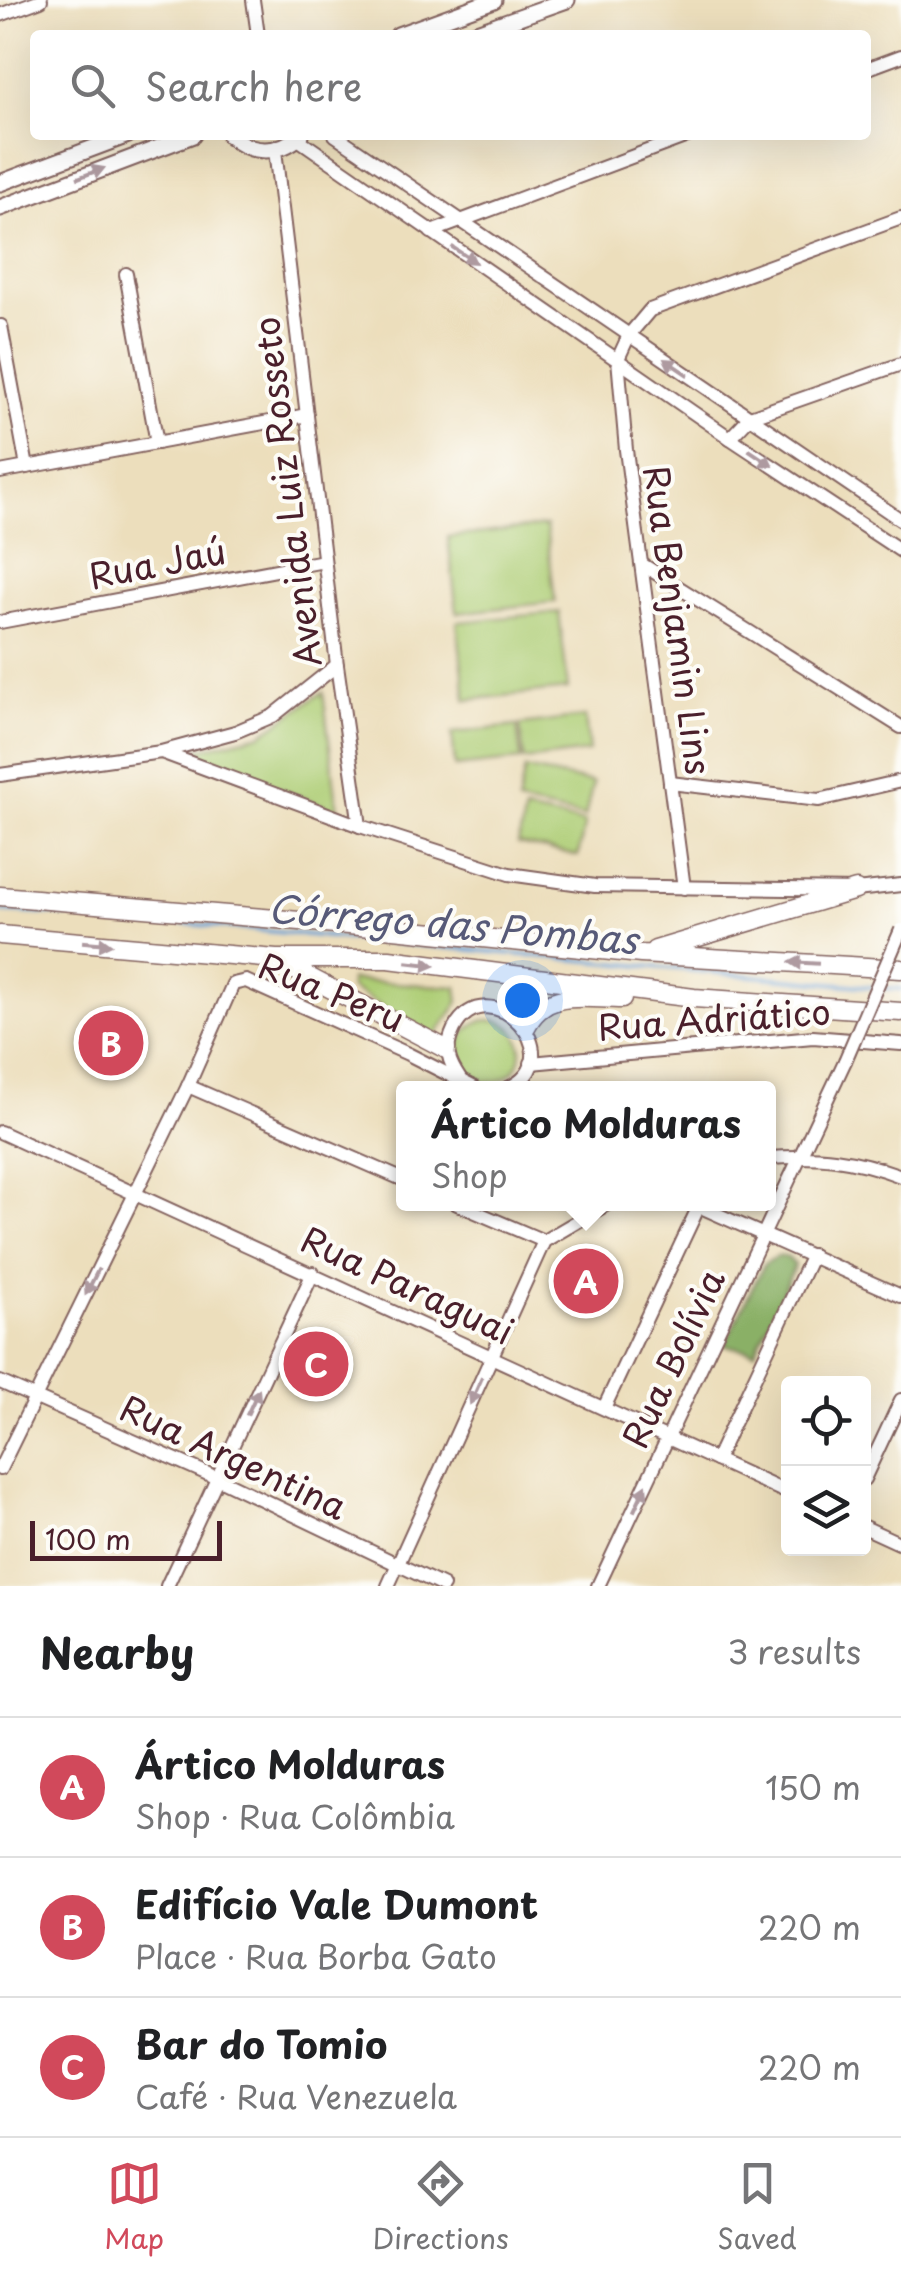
<!DOCTYPE html>
<html lang="en">
<head>
<meta charset="utf-8">
<style>
  :root { --surface:#fff; --page:#f6f6f6; --text:#202124; --muted:#757577; --line:#e0e0e0; --accent:#d1495b }
  body { margin:0; font-family:"Playpen Sans",sans-serif; background:var(--page); color:var(--text) }
  .controls { position:absolute; right:30px; bottom:30px; display:grid; overflow:hidden; border-radius:10px; box-shadow:0 10px 40px #0002 }
  .controls button { width:90px; height:90px; display:grid; place-items:center; padding:0; border:0; border-bottom:2px solid var(--line); background:var(--surface); color:var(--text); font:50px sans-serif }
  .scale { position:absolute; left:30px; bottom:25px; width:192px; box-sizing:border-box; padding-left:10px; border:5px solid #4a1f2b; border-top:0; font-size:28px; line-height:35px; white-space:nowrap; color:#4a1f2b; -webkit-text-stroke:8px #fdfcf7; paint-order:stroke }
  .you { position:absolute; left:522px; top:1000px; width:35px; height:35px; margin:-25px; border:8px solid #fff; border-radius:50%; background:#1a73e8; box-shadow:0 0 0 15px #1a73e833 }
  .badge { display:grid; place-items:center; width:65px; height:65px; border-radius:50%; background:var(--accent); color:#fff; font-size:32px; font-weight:700 }
  .pin { position:absolute; translate:-50% -50%; border:5px solid #fff; box-shadow:0 2px 10px #0006 }
  .popup { position:absolute; left:396px; top:1081px; width:380px; height:130px; box-sizing:border-box; display:grid; place-content:center; border-radius:10px; background:var(--surface); filter:drop-shadow(0 2px 8px #0005); font-size:32px; white-space:nowrap; color:var(--muted) }
  .popup b { font-size:38px; color:var(--text) }
  .popup::after { content:''; position:absolute; left:50%; top:100%; margin-left:-20px; border:20px solid transparent; border-top-color:var(--surface) }
  .list { margin:0; padding:0; list-style:none }
  h2 { display:flex; justify-content:space-between; align-items:center; height:130px; margin:0; padding:0 40px; font-size:42px }
  h2 small { font-size:32px; font-weight:400; color:var(--muted) }
  .list li { display:grid; grid-template-columns:65px 1fr auto; gap:30px; align-items:center; box-sizing:border-box; height:140px; padding:0 40px; border-top:2px solid var(--line) }
  .list b { display:block; font-size:38px; white-space:nowrap }
  .list p { margin:0; font-size:32px; white-space:nowrap; color:var(--muted) }
  .list em { font-size:32px; font-style:normal; color:var(--muted) }
  .icon { flex:none; width:55px; height:55px; fill:none; stroke:currentColor; stroke-width:2; stroke-linecap:round; stroke-linejoin:round }
  .map { position:relative; flex:none; width:901px; height:1586px; overflow:hidden }
  .search { position:absolute; background:var(--surface); box-shadow:0 10px 40px #0002; left:30px; right:30px; top:30px; height:110px; display:flex; align-items:center; gap:25px; box-sizing:border-box; padding:0 35px; border-radius:10px; color:var(--muted); font-size:38px }
  .sheet { height:550px; background:var(--surface) }
  nav { display:flex; justify-content:space-around; align-items:center; box-sizing:border-box; height:140px; border-top:2px solid var(--line); background:var(--surface); font-size:28px; color:var(--muted) }
  nav a { display:grid; justify-items:center; gap:5px }
  nav .on { color:var(--accent) }
  .map>svg:first-child { display:block }
</style>
</head>
<body>
<div class="map">
<svg width="901" height="1586" viewBox="0 0 901 1586">
  <rect width="100%" height="100%" fill="#fdfcf7"/>
  <filter id="ink" filterUnits="userSpaceOnUse"><feTurbulence type="fractalNoise" baseFrequency=".01" numOctaves="2"/><feDisplacementMap in="SourceGraphic" scale="20" xChannelSelector="R" yChannelSelector="G"/><feConvolveMatrix kernelMatrix="1 2 1 2 8 2 1 2 1" color-interpolation-filters="sRGB"/></filter>
  <filter id="wash" filterUnits="userSpaceOnUse"><feTurbulence type="fractalNoise" baseFrequency=".0048" numOctaves="4" result="noise"/><feDisplacementMap in="SourceGraphic" scale="40" xChannelSelector="R" yChannelSelector="G"/><feGaussianBlur stdDeviation="2.25" result="paint"/><feColorMatrix in="noise" values="0 0 0 0 0 0 0 0 0 0 0 0 0 0 0 0 0 1.4 0 .05"/><feComposite in="paint" operator="in"/></filter>
  <g filter="url(#wash)">
    <rect width="100%" height="100%" fill="#ecdebc"/>
    <!-- green -->
    <g fill="#adcd75" stroke="#7c7650" stroke-width="2.5">
      <polygon points="546,526 555,602 457,613 448,537"/>
      <polygon points="559,612 568,689 466,700 457,622"/>
      <polygon points="323,692 338,811 199,759 199,749 261,734"/>
      <polygon points="585,717 589,752 524,760 520,725"/>
      <polygon points="517,726 521,760 455,767 452,733"/>
      <polygon points="525,769 593,783 585,817 518,803"/>
      <polygon points="525,811 585,823 578,856 518,844"/>
      <polygon points="350,980 457,987 459,1002 435,1037 350,988"/>
      <circle cx="490" cy="1051" r="31"/>
    </g>
    <!-- forest -->
    <polygon fill="#8ab066" stroke="#6a6848" stroke-width="2.5" points="778,1256 787,1257 795,1265 755,1352 724,1345 764,1264"/>
    <g fill="none" stroke-linecap="round" stroke-linejoin="round">
      <!-- stream -->
      <g stroke="#67a1d6" stroke-width="4">
        <polyline points="0,911 125,918 872,987"/>
        <polyline points="881,988 901,989"/>
      </g>
    </g>
  </g>
  <g filter="url(#ink)">
    <g fill="none" stroke-linecap="round" stroke-linejoin="round">
      <!-- minor casing -->
      <g stroke="#83625e" stroke-width="16">
        <g id="minor">
          <polyline points="253,0 258,35"/>
          <polyline points="0,15 41,0"/>
          <polyline points="866,69 901,56"/>
          <polyline points="335,135 901,520"/>
          <polyline points="298,139 730,438 901,551"/>
          <polyline points="275,150 337,665 360,826"/>
          <polyline points="431,232 690,135"/>
          <polyline points="126,274 157,443"/>
          <polyline points="1,326 27,467"/>
          <polyline points="730,438 750,417 901,364"/>
          <polyline points="0,472 307,415"/>
          <polyline points="643,565 901,727"/>
          <polyline points="0,622 324,561"/>
          <polyline points="161,752 235,732 273,716 337,665"/>
          <polyline points="0,775 161,752 360,826 509,874 595,886 856,890 901,885"/>
          <polyline points="670,783 819,800 901,781"/>
          <polyline points="684,888 626,450 618,359 629,335 650,310 901,218"/>
          <polyline points="531,1063 813,1037 901,1044"/>
          <path d="M 460,1079 C 448,1061 444,1050 454,1029 C 488,966 576,1057 508,1088"/>
          <polyline points="188,1086 404,1180"/>
          <polyline points="0,1132 788,1493"/>
          <path d="M 768,1158 C 821,1155 852,1158 901,1176"/>
          <polyline points="457,1204 544,1241"/>
          <polyline points="694,1204 901,1296"/>
          <polyline points="0,1382 217,1478 443,1586"/>
          <polyline points="604,1408 699,1206"/>
          <polyline points="716,1460 812,1255"/>
          <polyline points="0,1469 188,1086 233,984 246,981 408,1054 475,1088"/>
          <polyline points="864,1479 901,1400"/>
          <polyline points="864,1527 901,1544"/>
          <polyline points="167,1586 313,1273"/>
          <polyline points="388,1586 544,1241 607,1204"/>
          <polyline points="598,1586 845,1061"/>
        </g>
      </g>
      <!-- major casing -->
      <g stroke="#83625e" stroke-width="19">
        <g id="major">
          <polyline points="398,35 494,0"/>
          <polyline points="468,35 567,0"/>
          <path d="M 229,135 C 252,155 278,155 301,135"/>
          <polyline points="0,183 128,135"/>
          <polyline points="0,208 193,135"/>
        </g>
      </g>
      <!-- highway casing -->
      <g stroke="#83625e" stroke-width="21">
        <g id="highway">
          <polyline points="0,896 384,928 641,954 901,969"/>
          <polyline points="0,935 276,959 389,959 694,998 901,1012"/>
          <polyline points="655,950 856,890"/>
          <polyline points="280,962 446,1049"/>
          <path d="M 526,1027 C 546,988 583,999 622,999"/>
        </g>
      </g>
      <!-- minor -->
      <use href="#minor" stroke="#fff" stroke-width="12"/>
      <!-- major -->
      <use href="#major" stroke="#fff" stroke-width="15"/>
      <!-- highway -->
      <use href="#highway" stroke="#fff" stroke-width="18"/>
      <!-- minor-bridge casing -->
      <g stroke="#83625e" stroke-width="16" stroke-linecap="butt">
        <polyline id="minor-bridge" points="845,1061 901,930"/>
      </g>
      <!-- minor-bridge -->
      <use href="#minor-bridge" stroke="#fff" stroke-width="12"/>
    </g>
    <!-- one-way arrows -->
    <defs><path id="oneway-solid" d="M-6-.8H1V-3.2L6.5 0L1 3.2V.8H-6Z" transform="scale(2.5)"/></defs>
    <g fill="#ae9aa0">
      <use href="#oneway-solid" transform="translate(91 173) rotate(-21)"/>
      <use href="#oneway-solid" transform="translate(464 255) rotate(34)"/>
      <use href="#oneway-solid" transform="translate(676 367) rotate(-146)"/>
      <use href="#oneway-solid" transform="translate(761 458) rotate(34)"/>
      <use href="#oneway-solid" transform="translate(97 943) rotate(5)"/>
      <use href="#oneway-solid" transform="translate(804 963) rotate(-177)"/>
      <use href="#oneway-solid" transform="translate(421 964) rotate(7)"/>
      <use href="#oneway-solid" transform="translate(92 1282) rotate(117)"/>
      <use href="#oneway-solid" transform="translate(476 1391) rotate(114)"/>
      <use href="#oneway-solid" transform="translate(253 1402) rotate(-65)"/>
      <use href="#oneway-solid" transform="translate(640 1498) rotate(-65)"/>
    </g>
  </g>
  <g text-anchor="middle" dominant-baseline="central" stroke-width="8" stroke-linejoin="round" paint-order="stroke">
    <!-- street labels -->
    <g font-size="35" fill="#4a1f2b" stroke="#fdfcf7">
      <text transform="translate(286 492) rotate(-97)">Avenida Luiz Rosseto</text>
      <text transform="translate(157 562) rotate(-11)">Rua Jaú</text>
      <text transform="translate(679 620) rotate(82)">Rua Benjamin Lins</text>
      <text transform="translate(332 991) rotate(22)">Rua Peru</text>
      <text transform="translate(714 1018) rotate(-4)">Rua Adriático</text>
      <text transform="translate(408 1284) rotate(25)">Rua Paraguai</text>
      <text transform="translate(672 1358) rotate(-65)">Rua Bolívia</text>
      <text transform="translate(234 1456) rotate(25)">Rua Argentina</text>
    </g>
    <!-- water labels -->
    <g font-size="38" font-style="italic" fill="#575a78" stroke="#fdfcf7">
      <text transform="translate(453 923) rotate(5)">Córrego das Pombas</text>
    </g>
  </g>
</svg>
<div class="controls">
<button><svg class="icon" aria-label="locate" viewBox="0 0 24 24"><circle cx="12" cy="12" r="6"/><path d="M12 2v4M12 18v4M2 12h4M18 12h4"/></svg></button>
<button><svg class="icon" aria-label="layers" viewBox="0 0 24 24"><path d="M12 4l9 5-9 5-9-5zM3 14l9 5 9-5"/></svg></button>
</div>
<div class="scale">100 m</div>
<div class="you"></div>
<div class="pin badge" style="left:586px;top:1281px">A</div>
<div class="popup"><b>Ártico Molduras</b>Shop</div>
<div class="pin badge" style="left:111px;top:1043px">B</div>
<div class="pin badge" style="left:316px;top:1364px">C</div>
<div class="search"><svg class="icon" aria-label="search" viewBox="0 0 24 24"><circle cx="10" cy="10" r="6"/><path d="M15 15l6 6"/></svg>Search here</div>
</div>
<section class="sheet">
<h2>Nearby<small>3 results</small></h2>
<ul class="list">
<li><span class="badge">A</span><div><b>Ártico Molduras</b><p>Shop · Rua Colômbia</p></div><em>150 m</em></li>
<li><span class="badge">B</span><div><b>Edifício Vale Dumont</b><p>Place · Rua Borba Gato</p></div><em>220 m</em></li>
<li><span class="badge">C</span><div><b>Bar do Tomio</b><p>Café · Rua Venezuela</p></div><em>220 m</em></li>
</ul>
</section>
<nav>
<a class="on"><svg class="icon" aria-label="map" viewBox="0 0 24 24"><path d="M3 6l6-2 6 2 6-2v14l-6 2-6-2-6 2zM9 4v14M15 6v14"/></svg>Map</a>
<a><svg class="icon" aria-label="directions" viewBox="0 0 24 24"><path d="M12 3l9 9-9 9-9-9zM9 14v-3h6M13 9l2 2-2 2"/></svg>Directions</a>
<a><svg class="icon" aria-label="saved" viewBox="0 0 24 24"><path d="M7 4h10v16l-5-4-5 4z"/></svg>Saved</a>
</nav>
</body>
</html>
